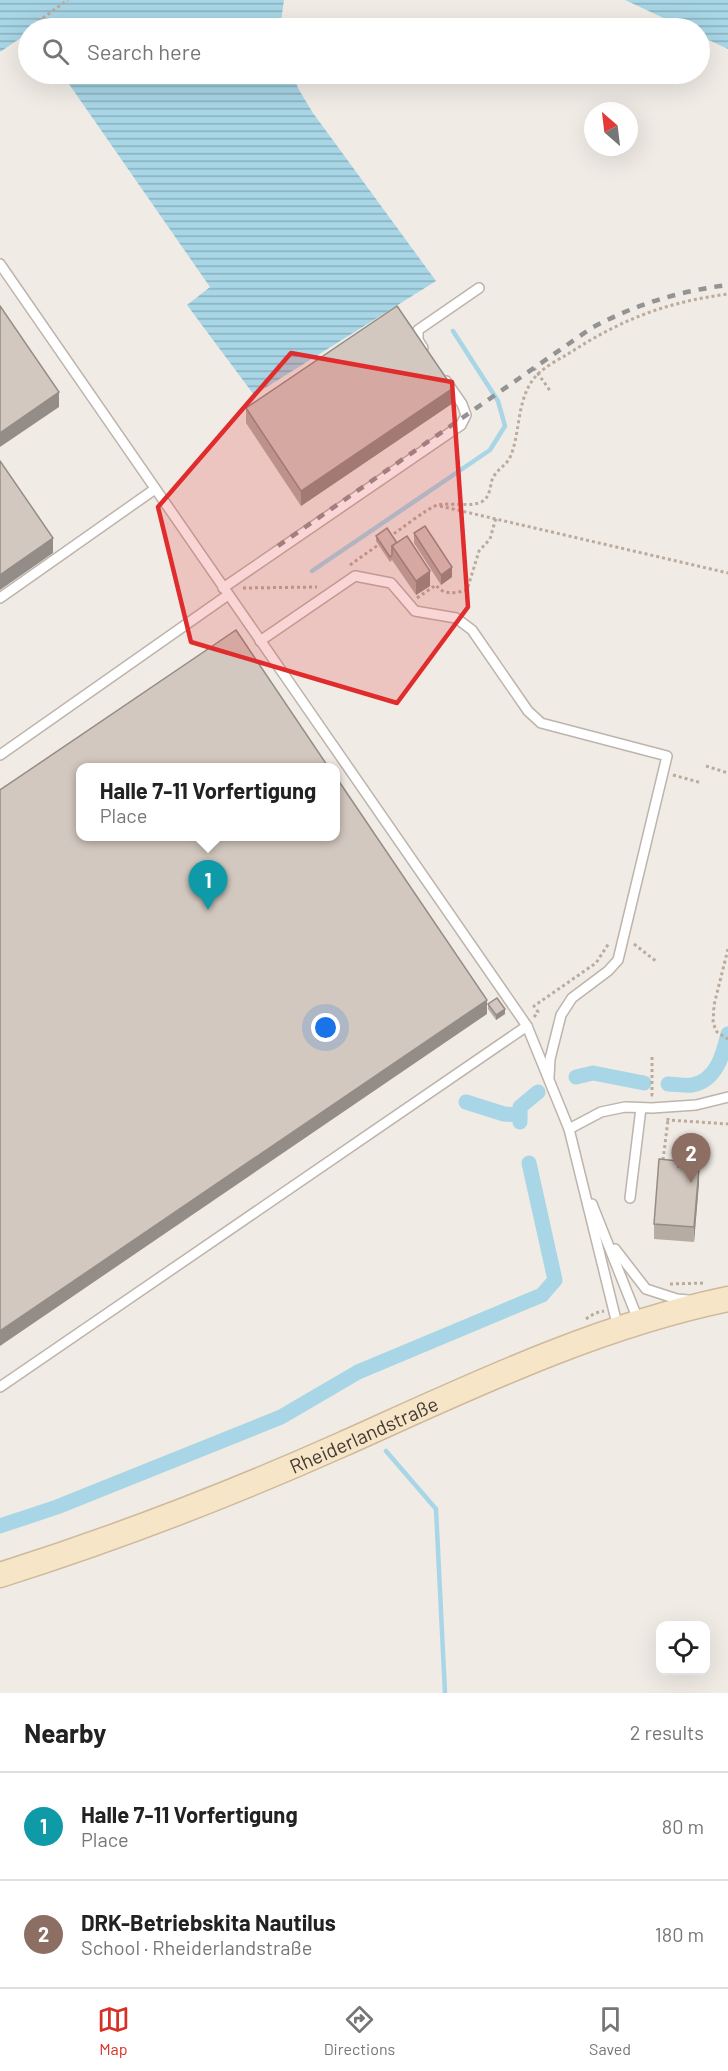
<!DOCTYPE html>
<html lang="en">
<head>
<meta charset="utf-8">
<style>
  :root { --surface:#fff; --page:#f6f6f6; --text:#222; --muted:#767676; --line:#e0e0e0; --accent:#d93025 }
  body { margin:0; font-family:Barlow,sans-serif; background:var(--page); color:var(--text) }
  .controls { position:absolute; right:18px; bottom:18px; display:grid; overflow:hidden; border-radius:12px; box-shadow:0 6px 24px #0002 }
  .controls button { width:54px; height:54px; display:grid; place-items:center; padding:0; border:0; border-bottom:2px solid var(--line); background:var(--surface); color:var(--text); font:30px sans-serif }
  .compass { position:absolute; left:584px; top:102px; width:54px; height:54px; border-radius:50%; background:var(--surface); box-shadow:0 6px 24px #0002; rotate:332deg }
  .you { position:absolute; left:326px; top:1028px; width:21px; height:21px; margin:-15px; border:4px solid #fff; border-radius:50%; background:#1a73e8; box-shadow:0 0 0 9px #1a73e833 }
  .badge { display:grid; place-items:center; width:39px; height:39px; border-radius:50%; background:var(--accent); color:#fff; font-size:20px; font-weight:700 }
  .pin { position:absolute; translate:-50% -50px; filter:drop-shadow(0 2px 3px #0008) }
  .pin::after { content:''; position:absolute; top:32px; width:21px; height:18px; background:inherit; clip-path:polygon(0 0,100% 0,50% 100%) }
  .popup { position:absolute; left:76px; top:763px; width:264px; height:78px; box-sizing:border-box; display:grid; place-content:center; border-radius:12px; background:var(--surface); filter:drop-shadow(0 2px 4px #0005); font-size:20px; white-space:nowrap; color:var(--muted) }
  .popup b { font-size:22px; color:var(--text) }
  .popup::after { content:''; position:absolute; left:50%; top:100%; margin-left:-12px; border:12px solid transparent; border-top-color:var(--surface) }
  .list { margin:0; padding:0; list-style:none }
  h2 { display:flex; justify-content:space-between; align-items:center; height:78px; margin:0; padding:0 24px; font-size:26px }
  h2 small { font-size:20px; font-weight:400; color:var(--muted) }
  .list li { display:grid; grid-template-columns:39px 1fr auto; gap:18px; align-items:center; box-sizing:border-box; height:108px; padding:0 24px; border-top:2px solid var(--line) }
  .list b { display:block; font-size:22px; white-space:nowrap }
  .list p { margin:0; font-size:20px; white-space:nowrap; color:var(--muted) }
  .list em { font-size:20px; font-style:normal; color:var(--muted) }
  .icon { flex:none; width:33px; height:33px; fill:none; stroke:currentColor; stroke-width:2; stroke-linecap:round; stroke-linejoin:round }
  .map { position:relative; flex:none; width:728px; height:1693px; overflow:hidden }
  .search { position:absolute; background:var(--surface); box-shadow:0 6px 24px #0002; left:18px; right:18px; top:18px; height:66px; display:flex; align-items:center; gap:15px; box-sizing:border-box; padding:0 21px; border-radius:33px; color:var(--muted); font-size:22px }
  .sheet { height:294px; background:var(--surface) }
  nav { display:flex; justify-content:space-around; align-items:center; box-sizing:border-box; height:84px; border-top:2px solid var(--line); background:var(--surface); font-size:16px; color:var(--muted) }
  nav a { display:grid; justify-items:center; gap:3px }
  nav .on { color:var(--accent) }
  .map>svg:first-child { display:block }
</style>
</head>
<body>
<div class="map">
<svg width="728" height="1693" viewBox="0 0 728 1693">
  <defs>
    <pattern id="water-rules" width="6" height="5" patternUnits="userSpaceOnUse" patternTransform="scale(1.5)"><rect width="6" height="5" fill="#a8d6e6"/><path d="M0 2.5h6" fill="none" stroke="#8aafbb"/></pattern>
  </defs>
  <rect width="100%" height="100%" fill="#f0ebe5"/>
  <!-- water -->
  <g fill="url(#water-rules)">
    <polygon points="0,0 284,0 280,28 28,28 28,33 0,52"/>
    <polygon points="625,0 728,0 728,49 700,36 700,28 685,28"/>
    <polygon points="62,74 292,74 299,90 313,113 436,281 254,395 187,305 210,287"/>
  </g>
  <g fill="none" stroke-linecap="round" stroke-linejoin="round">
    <!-- stream -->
    <g stroke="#a8d6e6" stroke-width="4.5">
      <polyline points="312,571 490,450 505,426 498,401 453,331"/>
      <polyline points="386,1451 436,1509 445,1693"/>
    </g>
    <!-- canal -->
    <g stroke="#a8d6e6" stroke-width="15">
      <polyline points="576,1077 593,1073 644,1083"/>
      <path d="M 668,1084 C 676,1084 684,1086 692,1085 C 716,1081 723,1055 728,1034"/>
      <polyline points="466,1102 504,1114 520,1115"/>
      <polyline points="520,1122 520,1107 538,1092"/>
      <polyline points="0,1526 57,1507 281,1417 358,1372 542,1295 555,1280 529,1163"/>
    </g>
    <!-- service casing -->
    <g stroke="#bdb4ac" stroke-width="12">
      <g id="service">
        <polyline points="0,264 527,1026 569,1129 618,1328"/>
        <polyline points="423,348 418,340 418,330 479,288"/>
        <polyline points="223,588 461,425 466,415 462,404 446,381"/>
        <polyline points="0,598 155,489"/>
        <polyline points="260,641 355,576 391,583 415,611 456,618 472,630 528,711 541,723 667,756 618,960 608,971 572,998 561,1015 550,1059 549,1077"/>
        <polyline points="0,755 228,595"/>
        <polyline points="569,1129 601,1112 625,1107 652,1108 696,1105 728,1097"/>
        <polyline points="630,1198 641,1108"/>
        <polyline points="592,1204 639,1322"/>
        <polyline points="615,1249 646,1289 677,1299 688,1300"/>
        <polyline points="0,1387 527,1026"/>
      </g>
    </g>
    <!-- secondary casing -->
    <g stroke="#ceb99b" stroke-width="27">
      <g id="secondary">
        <path id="s1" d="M 0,1575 C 117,1538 231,1494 343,1444 C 468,1388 593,1327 728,1299"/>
      </g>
    </g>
    <!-- path -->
    <g stroke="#baab9c" stroke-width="3" stroke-dasharray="3 3" stroke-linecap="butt">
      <polyline points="33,25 68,0"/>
      <polyline points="534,368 551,392"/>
      <polyline points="440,506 728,573"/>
      <path d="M 389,537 C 400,530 427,508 438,505 C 452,502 471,508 483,501 C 490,496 490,487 492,480 C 496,469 507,466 511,455 C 520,432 517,403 532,381 C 540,369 556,361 568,354 C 620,320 666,302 728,294"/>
      <polyline points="350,565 381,543"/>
      <polyline points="243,588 317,587"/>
      <path d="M 417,598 L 436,585 C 444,596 456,593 467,590 L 479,551 L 490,539 L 496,518"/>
      <polyline points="706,766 728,773"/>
      <polyline points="673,775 702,783"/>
      <polyline points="634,944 657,962"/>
      <polyline points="728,949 714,1005 713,1023 717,1032 728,1039"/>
      <polyline points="534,1017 538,1012 534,1006 596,963 609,943"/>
      <polyline points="652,1057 652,1095 654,1095"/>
      <polyline points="668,1118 668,1120 728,1124"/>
      <polyline points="663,1160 668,1120"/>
      <polyline points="670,1284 705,1283"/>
      <polyline points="586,1319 595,1313 604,1311"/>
    </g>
    <!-- service -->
    <use href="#service" stroke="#fff" stroke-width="9"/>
    <!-- secondary -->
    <use href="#secondary" stroke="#f7e5c8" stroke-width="24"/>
    <!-- rail -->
    <path stroke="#939393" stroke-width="4.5" stroke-dasharray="8 8" stroke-linecap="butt" d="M 278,546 L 590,329 C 633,305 679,291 728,285"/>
  </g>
  <!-- wall -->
  <g fill="#b5aca4">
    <polygon points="453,403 301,506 246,423 246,408"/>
    <polygon points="414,533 452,577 441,585 414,543"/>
    <polygon points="376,536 397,543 430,586 416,595 392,560 390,562 376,541"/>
    <polygon points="488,1004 505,1014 496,1020 488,1009"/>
    <polygon points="678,1167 699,1183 694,1242 654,1239 654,1224"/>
  </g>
  <!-- shaded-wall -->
  <g fill="#948c86">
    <polygon points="453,388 453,403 301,506 301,491"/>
    <polygon points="59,392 59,407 0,447 0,433"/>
    <polygon points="53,538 53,553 0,590 0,575"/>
    <polygon points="452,567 452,577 441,585 441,575"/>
    <polygon points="430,571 430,586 416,595 416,581"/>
    <polygon points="487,1000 487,1014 0,1346 0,1331"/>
    <polygon points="505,1009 505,1014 496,1020 496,1015"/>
    <polygon points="699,1168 699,1183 694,1242 694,1227"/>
  </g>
  <!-- building -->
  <g fill="#d3c8bf" stroke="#948c86" stroke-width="1.5">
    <polygon points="0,306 59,392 0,433"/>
    <polygon points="397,306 453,388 301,491 246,408"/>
    <polygon points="0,461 53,538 0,575"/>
    <polygon points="425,526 452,567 441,575 414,533"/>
    <polygon points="387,528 397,543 392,546 392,555 390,557 376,536"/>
    <polygon points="407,536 430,571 416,581 392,546"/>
    <polygon points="236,630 329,768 81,768 81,837 336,837 336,777 487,1000 0,1331 0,790"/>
    <polygon points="497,998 505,1009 496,1015 488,1004"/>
    <polygon points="659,1159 678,1161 678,1167 699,1168 694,1227 654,1224"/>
  </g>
  <!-- marked area -->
  <path fill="#e02c2d" fill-opacity="0.2" stroke="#e02c2d" stroke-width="4.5" stroke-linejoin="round" d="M 291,353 L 452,382 L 468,607 L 397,703 L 191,642 L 158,507 Z"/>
  <g text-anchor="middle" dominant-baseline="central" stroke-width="5" stroke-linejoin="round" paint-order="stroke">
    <!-- street labels -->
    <g font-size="20" fill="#423b35" stroke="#fff">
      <text stroke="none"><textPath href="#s1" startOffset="390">Rheiderlandstraße</textPath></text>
    </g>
  </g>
</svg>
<div class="controls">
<button><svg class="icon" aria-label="locate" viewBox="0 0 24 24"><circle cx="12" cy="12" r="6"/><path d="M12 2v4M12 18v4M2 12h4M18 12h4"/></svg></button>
</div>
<svg class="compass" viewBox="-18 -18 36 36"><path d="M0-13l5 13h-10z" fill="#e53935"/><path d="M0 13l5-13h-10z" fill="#767676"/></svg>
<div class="you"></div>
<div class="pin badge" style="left:208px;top:910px;background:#0f9aa8">1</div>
<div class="popup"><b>Halle 7-11 Vorfertigung</b>Place</div>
<div class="pin badge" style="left:691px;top:1183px;background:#8d6e63">2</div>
<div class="search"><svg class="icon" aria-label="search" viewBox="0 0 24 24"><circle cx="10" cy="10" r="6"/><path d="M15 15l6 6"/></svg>Search here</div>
</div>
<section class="sheet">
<h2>Nearby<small>2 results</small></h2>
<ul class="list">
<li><span class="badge" style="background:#0f9aa8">1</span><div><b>Halle 7-11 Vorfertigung</b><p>Place</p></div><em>80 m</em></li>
<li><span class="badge" style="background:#8d6e63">2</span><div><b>DRK-Betriebskita Nautilus</b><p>School · Rheiderlandstraße</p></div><em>180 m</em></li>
</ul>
</section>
<nav>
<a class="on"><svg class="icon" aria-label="map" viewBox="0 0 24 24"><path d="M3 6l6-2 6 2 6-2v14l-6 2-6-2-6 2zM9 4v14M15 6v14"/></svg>Map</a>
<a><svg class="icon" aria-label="directions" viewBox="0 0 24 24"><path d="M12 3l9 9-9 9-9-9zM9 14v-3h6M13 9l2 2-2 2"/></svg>Directions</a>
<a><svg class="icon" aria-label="saved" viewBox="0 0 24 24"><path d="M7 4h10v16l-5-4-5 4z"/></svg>Saved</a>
</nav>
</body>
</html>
